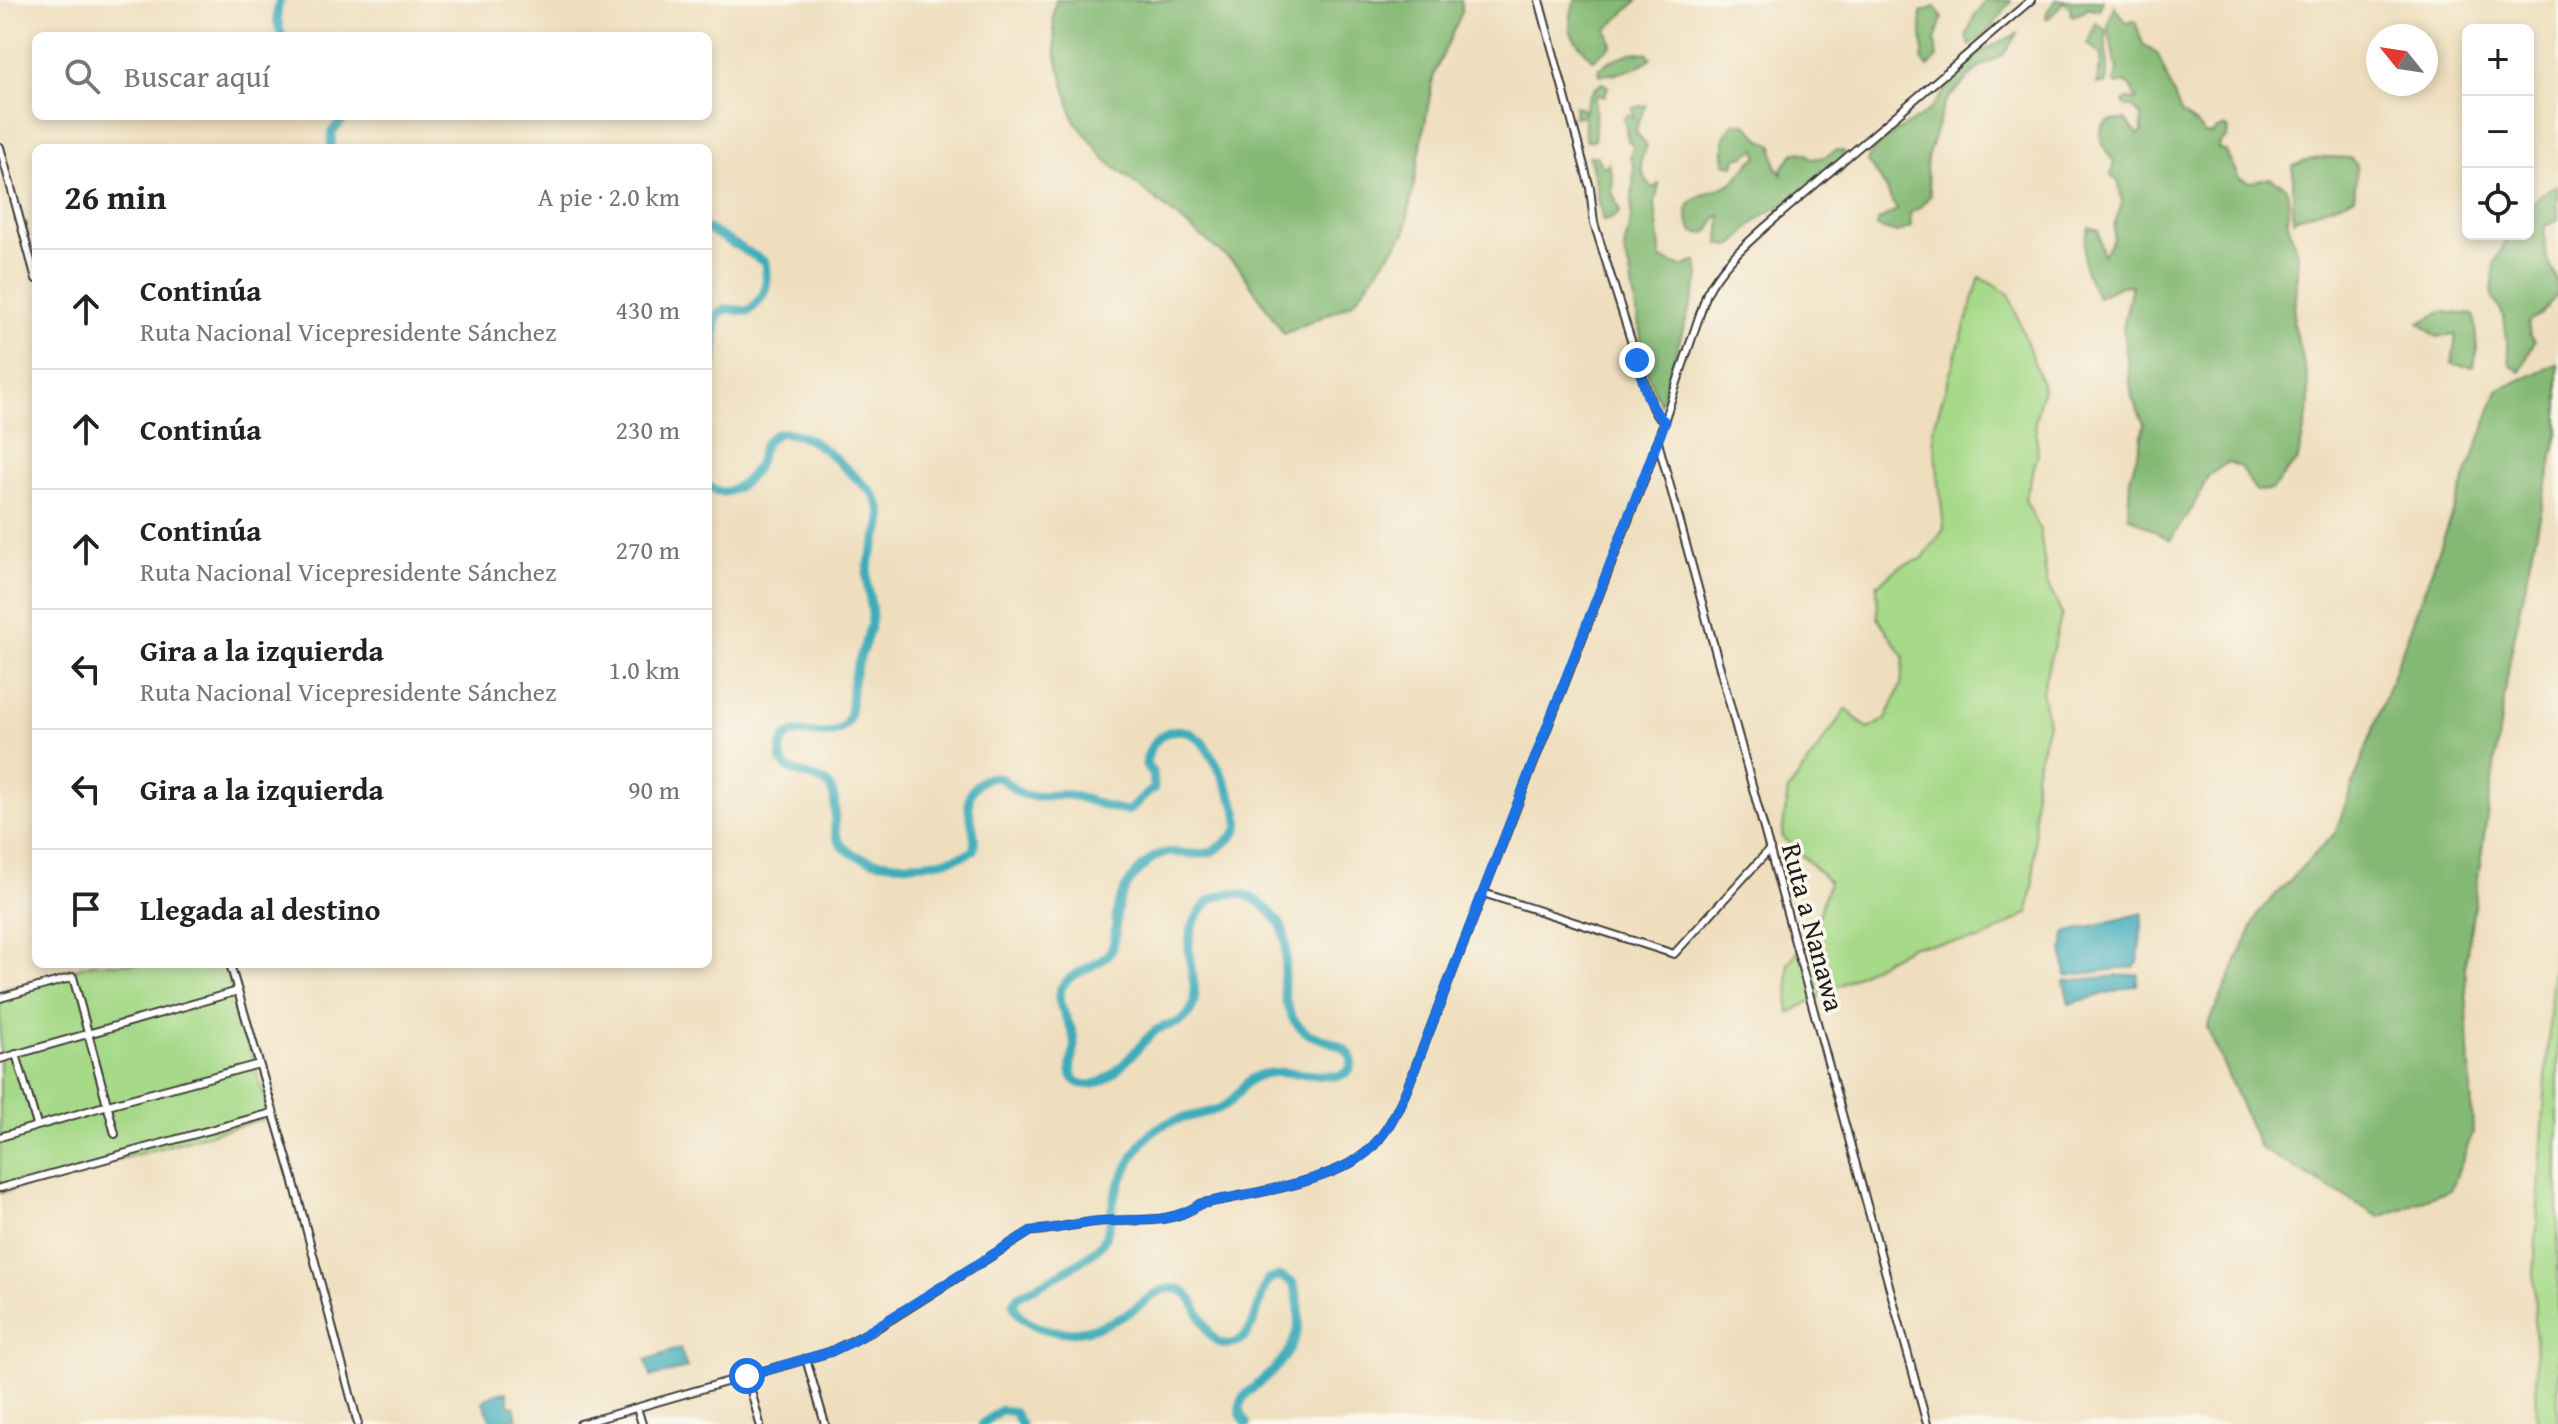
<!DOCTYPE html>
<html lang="es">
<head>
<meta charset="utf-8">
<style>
  :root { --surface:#fff; --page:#f6f6f6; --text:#222; --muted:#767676; --line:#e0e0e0 }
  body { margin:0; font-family:"Gentium Book Plus",serif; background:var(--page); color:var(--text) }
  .controls { position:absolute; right:24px; top:24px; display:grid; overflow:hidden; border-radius:12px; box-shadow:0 4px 12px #0003 }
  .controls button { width:72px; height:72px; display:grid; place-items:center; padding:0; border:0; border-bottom:2px solid var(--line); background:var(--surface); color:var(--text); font:40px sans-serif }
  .compass { position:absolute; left:2366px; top:24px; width:72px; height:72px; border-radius:50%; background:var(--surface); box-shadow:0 4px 12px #0003; rotate:300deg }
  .stop { position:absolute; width:24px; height:24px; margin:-18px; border:6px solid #1a73e8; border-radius:50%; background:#fff }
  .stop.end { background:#1a73e8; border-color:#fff; box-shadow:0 2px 8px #0008 }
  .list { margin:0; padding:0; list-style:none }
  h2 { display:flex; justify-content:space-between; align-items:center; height:104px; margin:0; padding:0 32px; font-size:34px }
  h2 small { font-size:26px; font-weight:400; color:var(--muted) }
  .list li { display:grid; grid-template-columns:52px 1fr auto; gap:24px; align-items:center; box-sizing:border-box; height:120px; padding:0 32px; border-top:2px solid var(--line) }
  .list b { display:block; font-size:30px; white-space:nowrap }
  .list p { margin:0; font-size:26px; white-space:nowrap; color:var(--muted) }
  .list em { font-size:26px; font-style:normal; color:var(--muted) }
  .icon { flex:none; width:44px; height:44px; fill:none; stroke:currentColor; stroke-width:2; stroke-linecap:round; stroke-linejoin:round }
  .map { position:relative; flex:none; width:2558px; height:1424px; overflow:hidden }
  .search { position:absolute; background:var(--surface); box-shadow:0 4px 12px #0003; left:32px; top:32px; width:680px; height:88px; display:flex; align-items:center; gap:20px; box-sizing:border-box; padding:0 28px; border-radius:12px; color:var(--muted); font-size:30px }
  .panel { position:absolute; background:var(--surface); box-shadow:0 4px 12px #0003; left:32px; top:144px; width:680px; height:824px; border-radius:12px }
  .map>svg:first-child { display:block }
</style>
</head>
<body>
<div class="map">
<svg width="2558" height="1424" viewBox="0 0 2558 1424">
  <rect width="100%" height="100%" fill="#fbf7ec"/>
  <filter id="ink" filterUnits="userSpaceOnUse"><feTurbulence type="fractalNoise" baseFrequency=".0125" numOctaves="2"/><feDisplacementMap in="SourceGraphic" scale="16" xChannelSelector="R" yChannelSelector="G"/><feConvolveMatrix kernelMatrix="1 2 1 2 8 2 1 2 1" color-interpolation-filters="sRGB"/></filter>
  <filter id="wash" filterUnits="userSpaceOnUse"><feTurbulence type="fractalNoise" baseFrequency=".006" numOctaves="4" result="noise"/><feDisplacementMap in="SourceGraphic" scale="32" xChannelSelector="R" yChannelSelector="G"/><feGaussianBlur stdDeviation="1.8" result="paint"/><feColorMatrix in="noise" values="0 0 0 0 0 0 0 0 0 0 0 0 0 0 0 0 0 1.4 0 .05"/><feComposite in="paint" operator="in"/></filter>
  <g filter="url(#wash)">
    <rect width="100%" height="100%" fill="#eedebd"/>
    <!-- green -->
    <g fill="#a6d988" stroke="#617a52" stroke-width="2">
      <polygon points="1980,277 2009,294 2043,387 2035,421 2038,454 2025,499 2040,530 2047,583 2062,614 2042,690 2048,723 2035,773 2034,881 2028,913 1981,940 1911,946 1789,1013 1788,963 1812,935 1829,882 1782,836 1788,791 1846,709 1868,729 1886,719 1901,685 1904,657 1878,618 1877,585 1901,566 1922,559 1944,529 1933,429"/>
      <polygon points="2558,928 2558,1424 2537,1424 2534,1273 2554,948"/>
      <polygon points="92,964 224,964 270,1117 0,1193 0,991"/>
    </g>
    <!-- forest -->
    <g fill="#84b974" stroke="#506a48" stroke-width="2">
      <polygon points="1056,0 1461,0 1462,12 1434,74 1405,233 1353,303 1284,334 1238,266 1106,160 1074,120 1056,54 1053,14"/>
      <path d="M 1575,0 L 1638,0 L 1607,29 L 1612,45 L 1593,60 C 1571,35 1564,34 1575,0 Z"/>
      <path d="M 1985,0 L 2011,0 C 2000,17 1987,36 1970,46 L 1966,37 L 1974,16 L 1980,10 Z"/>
      <polygon points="2056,0 2103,0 2099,10 2087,7 2085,11 2074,16 2071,15 2070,6 2063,2 2049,18 2046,18 2047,12"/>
      <path d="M 2114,5 L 2126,23 L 2135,21 L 2143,44 L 2158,55 L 2181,113 L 2200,127 L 2204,134 L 2213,134 L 2215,130 L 2223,127 L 2228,129 L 2227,137 L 2220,143 L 2219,149 L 2226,152 L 2239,178 L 2250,182 L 2271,178 L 2286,187 L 2289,200 L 2287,219 L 2298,258 L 2293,324 L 2307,377 L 2309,406 L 2298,459 L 2271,490 L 2256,491 L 2240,467 L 2228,462 L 2208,476 L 2193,507 L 2170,540 L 2128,516 L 2130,478 L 2141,441 L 2144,424 L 2132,397 L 2123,328 L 2132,285 L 2120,286 L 2098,297 C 2083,274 2080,253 2089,227 L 2098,230 L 2103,255 L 2114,238 L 2114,226 L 2122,203 L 2119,182 L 2111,176 L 2114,162 C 2106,153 2090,126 2111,121 C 2116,120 2121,121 2125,119 L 2138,135 L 2142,132 L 2141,116 L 2132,107 L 2126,107 L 2123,102 L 2127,99 L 2137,100 L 2130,86 L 2125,82 L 2118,85 L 2114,83 L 2118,67 L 2114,59 L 2108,25 Z"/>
      <path d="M 1935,7 L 1942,18 L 1935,41 L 1937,58 L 1928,67 L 1922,60 C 1926,44 1919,28 1921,12 Z"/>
      <path d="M 2096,23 L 2107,31 C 2102,50 2113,67 2105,84 L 2097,84 C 2098,61 2112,59 2087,44 Z"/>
      <path d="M 2017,34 L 2004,54 L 1975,71 L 1945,102 L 1927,158 L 1926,169 L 1931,195 L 1919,208 L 1910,213 L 1911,227 L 1897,233 L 1877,227 L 1878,221 L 1897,210 C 1887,193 1881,175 1867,162 C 1875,136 1910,127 1929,110 C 1942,99 1952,74 1963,65 C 1979,52 1998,43 2017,34 Z"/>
      <path d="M 1634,52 L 1646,53 L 1651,57 C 1639,70 1618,74 1600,75 L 1599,69 L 1609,61 Z"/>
      <path d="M 1603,83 L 1608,87 L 1604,97 L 1598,95 L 1595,99 C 1595,113 1596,126 1594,140 L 1586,141 C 1583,132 1587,125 1583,117 L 1574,117 L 1575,106 L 1581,108 L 1584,113 C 1586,100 1591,89 1603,83 Z"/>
      <path d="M 1646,105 C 1643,118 1637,117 1636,132 L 1647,146 C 1636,161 1641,175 1653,188 L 1659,184 L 1655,204 L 1661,259 L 1682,267 L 1697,261 L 1699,278 L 1660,404 L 1647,373 L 1630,273 L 1624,249 L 1631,218 L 1634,167 L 1630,157 L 1633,146 L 1628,140 L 1624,118 L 1628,114 L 1634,118 L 1632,108 Z"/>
      <path d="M 1734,122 L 1748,125 L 1761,140 L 1773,145 L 1776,168 L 1782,175 L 1781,169 L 1795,152 L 1806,153 L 1812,159 L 1825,157 L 1836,150 L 1844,151 L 1842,172 L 1812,188 L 1792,205 C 1772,204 1755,222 1742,235 C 1739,239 1737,243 1733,245 C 1728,247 1724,245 1719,244 L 1721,215 L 1715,219 C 1711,232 1706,236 1693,232 C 1691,227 1687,219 1687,213 C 1686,194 1719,192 1731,183 C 1744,174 1743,165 1758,157 L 1756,149 L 1744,156 L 1736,158 L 1734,166 L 1724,163 L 1724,137 Z"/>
      <path d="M 1588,156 L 1596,156 L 1602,166 L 1607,166 L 1608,163 L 1613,177 L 1612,191 L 1620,212 L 1611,219 L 1603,221 C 1597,201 1597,172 1588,156 Z"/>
      <path d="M 2326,157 L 2350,158 L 2357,165 L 2354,197 C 2335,207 2313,210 2293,220 L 2293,166 L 2308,160 Z"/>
      <path d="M 2558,185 L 2558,220 L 2545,226 C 2544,238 2544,250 2548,261 C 2555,278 2558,272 2558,294 L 2540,315 L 2528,323 L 2530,335 L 2535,341 L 2520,372 L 2510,364 L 2504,316 L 2492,297 L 2494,263 L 2510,234 L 2528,234 L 2528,207 L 2543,193 Z"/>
      <polygon points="2442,312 2474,315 2477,349 2473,367 2452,364 2456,335 2437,337 2419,323"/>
      <polygon points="2558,363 2558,432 2510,658 2465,967 2473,1132 2451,1190 2380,1217 2260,1148 2207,1028 2259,912 2335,833 2498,390"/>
    </g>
    <!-- water -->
    <g fill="#3cacb9" stroke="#2c646a" stroke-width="2">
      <polygon points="2143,913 2138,963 2134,967 2066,976 2063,955 2065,933"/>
      <polygon points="2138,974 2137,985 2069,1004 2064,981"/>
      <polygon points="680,1348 687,1368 651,1377 646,1360"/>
      <polygon points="507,1392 510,1406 514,1406 517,1418 492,1424 483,1401 494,1394"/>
    </g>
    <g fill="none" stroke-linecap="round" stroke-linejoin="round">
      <!-- river -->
      <g stroke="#3cacb9" stroke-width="9">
        <path d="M 280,0 C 275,12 277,24 282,36"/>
        <polyline points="331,148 332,132 346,116"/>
        <path d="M 708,229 L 765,262 C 768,287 768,293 749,311 L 727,309 L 718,314 C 711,335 720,356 708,372"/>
        <path d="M 708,485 C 724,503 748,482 757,466 C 762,459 760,450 766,443 C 769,438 775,434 780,433 C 815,430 847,472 872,492 C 876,499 881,507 882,515 C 883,532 868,555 867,574 C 866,588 872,602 872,616 C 871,634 857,661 853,681 C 850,695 854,717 843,727 C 824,745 787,717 781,748 C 776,779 814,770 828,785 C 842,801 828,826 840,843 C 860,872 946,867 973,851 C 979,832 965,815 970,796 C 972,787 983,777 993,777 C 1006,777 1012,791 1025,795 C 1039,799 1053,793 1068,795 C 1089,798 1106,809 1128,811 L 1154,788 L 1153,773 L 1146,765 C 1148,737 1177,717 1201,741 C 1212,754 1244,812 1238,828 C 1236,833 1230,839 1226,842 C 1199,868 1176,842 1153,858 C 1138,869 1119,892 1117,912 C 1115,925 1117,942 1109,953 C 1098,969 1062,972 1059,995 C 1058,1006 1070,1023 1073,1034 C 1076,1045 1073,1054 1071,1064 C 1070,1073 1072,1080 1080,1083 C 1107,1095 1137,1045 1155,1031 C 1164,1024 1179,1026 1187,1016 C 1210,989 1171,951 1200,913 C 1204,906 1210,900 1217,897 C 1231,891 1245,893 1257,901 C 1312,940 1268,969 1291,1015 C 1295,1023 1300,1028 1307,1033 C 1319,1040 1358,1045 1351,1066 C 1349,1073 1343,1075 1337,1076 C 1314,1077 1288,1069 1264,1074 C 1240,1079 1240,1099 1223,1107 C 1196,1119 1165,1115 1145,1139 C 1133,1155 1120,1180 1114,1199 C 1110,1213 1112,1226 1104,1240 C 1093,1259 1039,1285 1018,1296 L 1013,1303 C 1018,1317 1026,1322 1039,1327 C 1071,1339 1105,1328 1133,1310 C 1143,1304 1152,1294 1163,1290 C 1205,1276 1197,1355 1234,1343 C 1258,1335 1257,1299 1268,1280 L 1280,1276 L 1293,1283 C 1308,1322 1295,1353 1264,1379 C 1255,1387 1242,1394 1240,1407 C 1239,1414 1243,1418 1247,1424"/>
        <polyline points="982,1424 1001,1410 1014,1412 1021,1424"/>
      </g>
    </g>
  </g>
  <g filter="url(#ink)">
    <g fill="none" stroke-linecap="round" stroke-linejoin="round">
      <!-- minor casing -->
      <g stroke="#3c3934" stroke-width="10">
        <g id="minor">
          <polyline points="1539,0 1590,188 1594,223 1652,407 1657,416 1665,422"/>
          <polyline points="0,147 36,279"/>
          <polyline points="1658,442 1927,1424"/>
          <polyline points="1483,893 1674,954 1770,849"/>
          <polyline points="230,964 293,1179 358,1424"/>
          <polyline points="0,998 73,977 115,1134"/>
          <polyline points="16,1054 37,1125"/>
          <polyline points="0,1059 238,991"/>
          <polyline points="0,1137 108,1105 259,1064"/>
          <polyline points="0,1188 272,1113"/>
          <polyline points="806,1359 825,1424"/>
          <polyline points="747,1376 760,1424"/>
          <polyline points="637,1408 642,1424"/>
          <path d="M 580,1424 L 830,1352 L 874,1330 L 1031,1231 C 1056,1230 1080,1222 1104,1221 C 1138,1219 1171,1225 1200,1204 C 1248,1194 1330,1183 1367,1152 C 1386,1135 1397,1112 1407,1089 L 1648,469 L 1707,293 C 1721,266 1742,248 1764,228 L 2031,0"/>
        </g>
      </g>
      <!-- minor -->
      <use href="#minor" stroke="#fff" stroke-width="6"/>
    </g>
  </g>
  <g fill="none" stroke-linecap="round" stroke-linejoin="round" filter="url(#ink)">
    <!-- route -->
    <path stroke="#1a73e8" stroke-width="10" d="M 747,1376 L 830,1352 L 854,1341 L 1031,1231 C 1056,1230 1080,1222 1104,1221 C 1138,1219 1171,1225 1200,1204 C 1248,1194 1330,1183 1367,1152 C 1386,1135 1397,1112 1407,1089 L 1665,422 C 1647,408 1643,380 1637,360"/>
  </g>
  <g text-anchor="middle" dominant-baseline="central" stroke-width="7" stroke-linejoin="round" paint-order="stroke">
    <!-- street labels -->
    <g font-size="28" fill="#1c1c1c" stroke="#fbf7ec">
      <text transform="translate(1814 927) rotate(75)">Ruta a Nanawa</text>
    </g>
  </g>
</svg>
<div class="controls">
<button>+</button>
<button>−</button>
<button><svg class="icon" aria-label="locate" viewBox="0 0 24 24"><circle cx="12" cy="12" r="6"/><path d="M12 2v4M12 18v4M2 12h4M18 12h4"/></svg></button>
</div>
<svg class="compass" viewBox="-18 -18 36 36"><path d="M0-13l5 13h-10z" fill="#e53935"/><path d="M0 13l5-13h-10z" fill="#767676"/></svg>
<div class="stop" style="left:747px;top:1376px"></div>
<div class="stop end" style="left:1637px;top:360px"></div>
<div class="search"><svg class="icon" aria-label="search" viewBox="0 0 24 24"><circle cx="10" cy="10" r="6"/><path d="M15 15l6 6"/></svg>Buscar aquí</div>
<section class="panel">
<h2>26 min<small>A pie · 2.0 km</small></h2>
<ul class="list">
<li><svg class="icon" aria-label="ahead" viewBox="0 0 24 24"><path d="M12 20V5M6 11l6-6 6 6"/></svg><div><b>Continúa</b><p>Ruta Nacional Vicepresidente Sánchez</p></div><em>430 m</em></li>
<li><svg class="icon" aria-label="ahead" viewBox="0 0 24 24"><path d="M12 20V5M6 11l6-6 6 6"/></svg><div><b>Continúa</b></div><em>230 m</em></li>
<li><svg class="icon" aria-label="ahead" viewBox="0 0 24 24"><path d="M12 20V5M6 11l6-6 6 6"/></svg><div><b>Continúa</b><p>Ruta Nacional Vicepresidente Sánchez</p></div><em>270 m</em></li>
<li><svg class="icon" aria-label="left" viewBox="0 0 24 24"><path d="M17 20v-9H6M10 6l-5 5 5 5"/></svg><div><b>Gira a la izquierda</b><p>Ruta Nacional Vicepresidente Sánchez</p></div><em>1.0 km</em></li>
<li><svg class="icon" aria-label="left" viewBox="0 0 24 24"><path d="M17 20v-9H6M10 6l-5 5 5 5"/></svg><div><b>Gira a la izquierda</b></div><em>90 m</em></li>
<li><svg class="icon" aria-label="arrive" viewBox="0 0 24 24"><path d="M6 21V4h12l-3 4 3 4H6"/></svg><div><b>Llegada al destino</b></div></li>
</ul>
</section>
</div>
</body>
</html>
